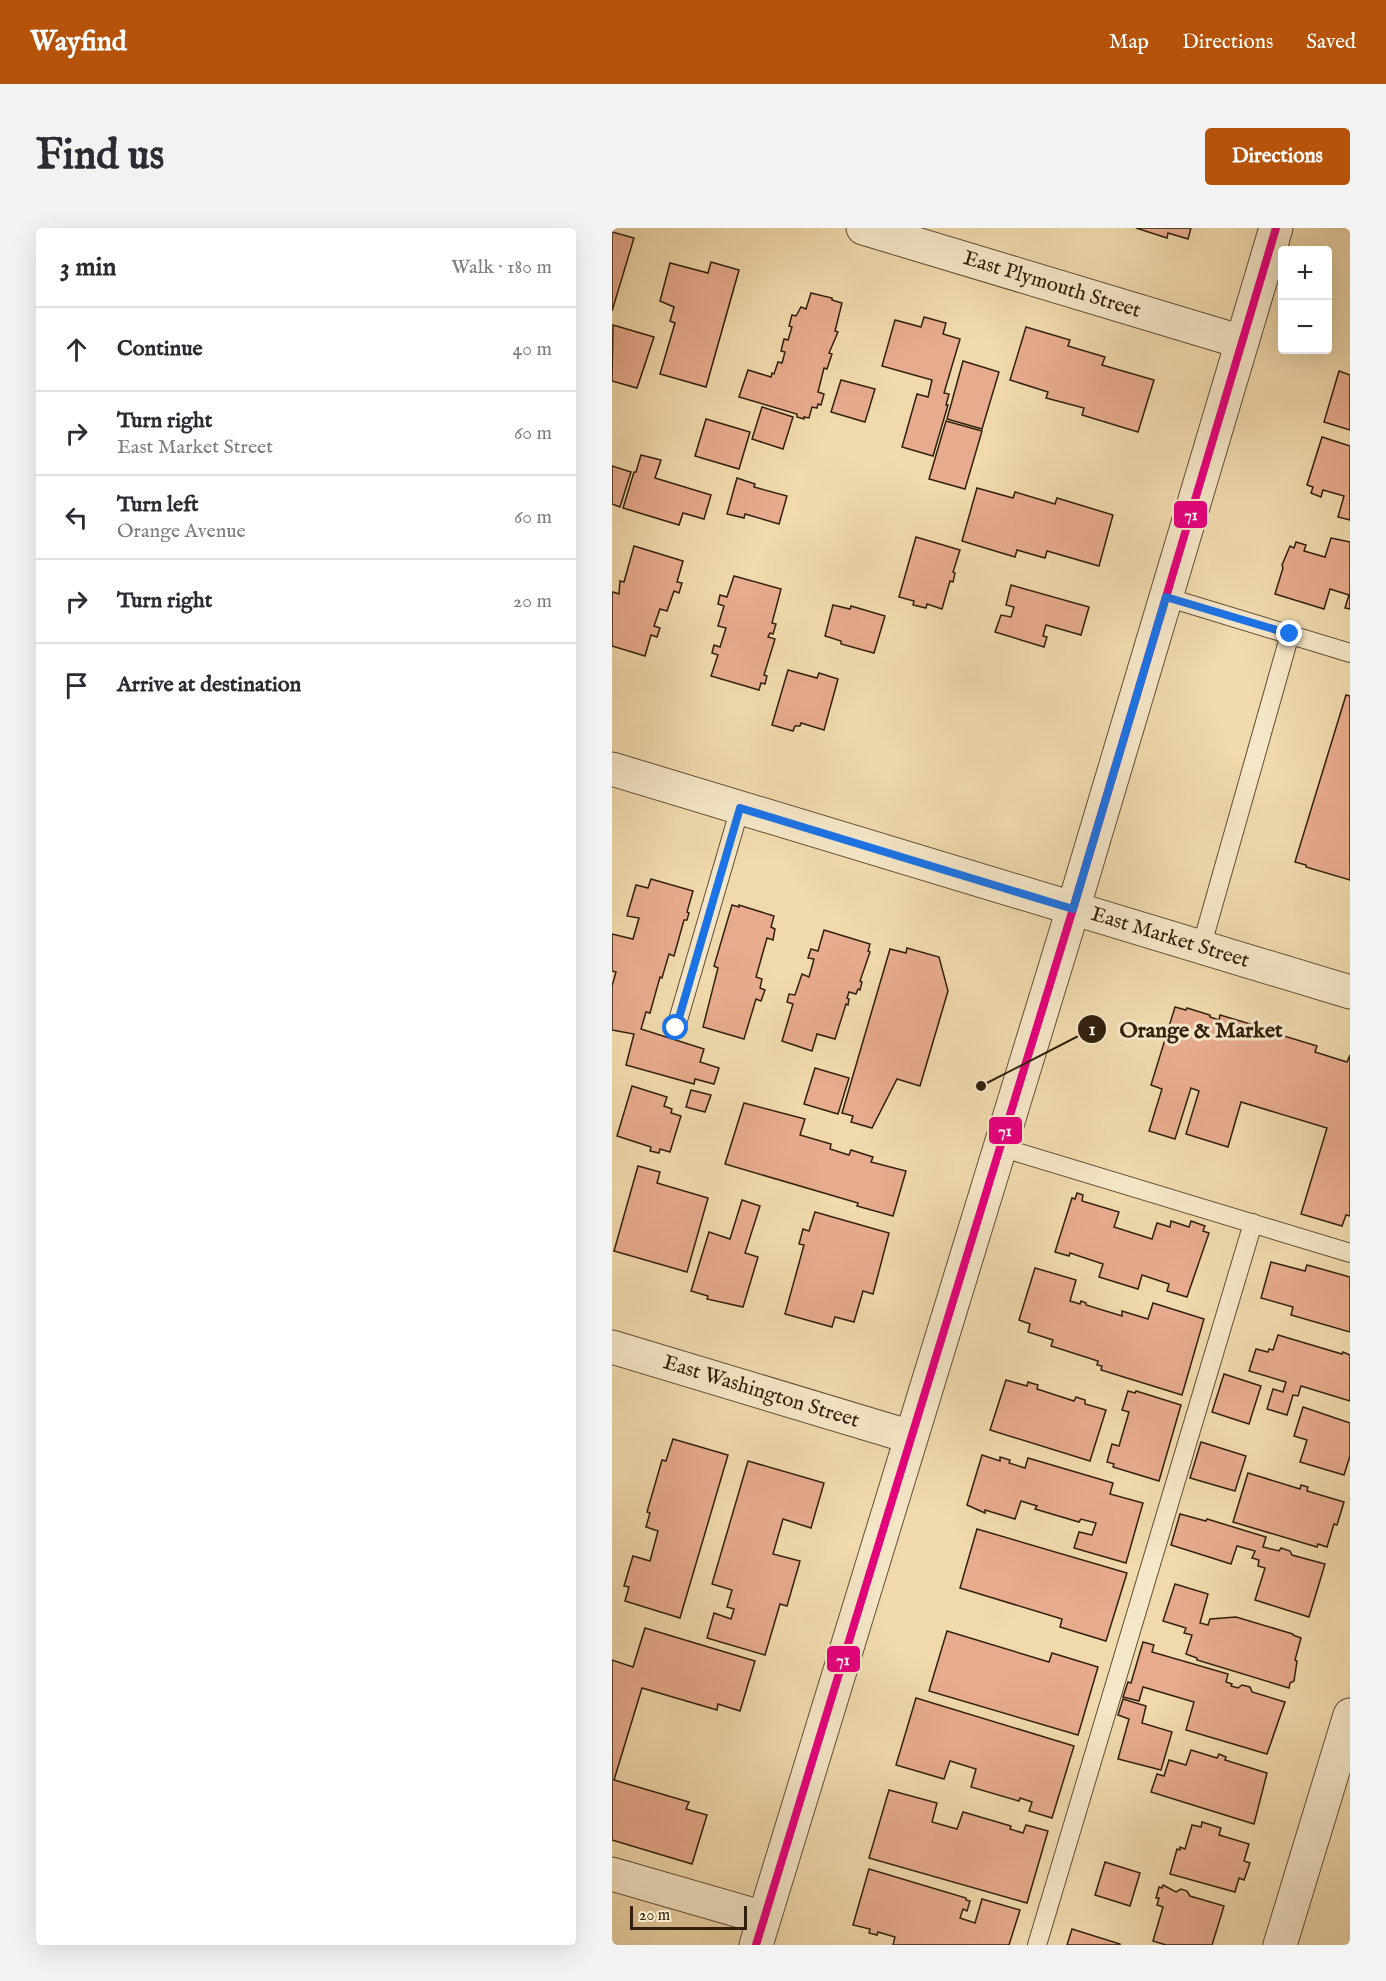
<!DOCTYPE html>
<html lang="en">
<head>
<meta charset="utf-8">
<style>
  :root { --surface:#fff; --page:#f2f2f3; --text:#2b2b33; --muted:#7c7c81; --line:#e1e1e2; --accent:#b45309 }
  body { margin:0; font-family:"IM FELL English",serif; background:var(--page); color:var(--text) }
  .controls { position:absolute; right:18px; top:18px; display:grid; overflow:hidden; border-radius:6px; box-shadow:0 6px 24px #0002 }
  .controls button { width:54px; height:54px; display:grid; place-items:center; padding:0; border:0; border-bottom:2px solid var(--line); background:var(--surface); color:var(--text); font:30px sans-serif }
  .scale { position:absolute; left:18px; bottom:15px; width:117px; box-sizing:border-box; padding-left:6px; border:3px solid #31200d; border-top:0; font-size:16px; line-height:21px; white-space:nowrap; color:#31200d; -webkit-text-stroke:4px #f5e7c9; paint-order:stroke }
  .stop { position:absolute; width:18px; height:18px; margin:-14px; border:4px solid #1a73e8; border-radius:50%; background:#fff }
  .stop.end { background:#1a73e8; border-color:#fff; box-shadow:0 2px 6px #0008 }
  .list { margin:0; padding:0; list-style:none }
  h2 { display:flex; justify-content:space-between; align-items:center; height:78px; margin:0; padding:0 24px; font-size:26px }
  h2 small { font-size:20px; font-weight:400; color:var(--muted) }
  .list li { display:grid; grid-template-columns:39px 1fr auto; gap:18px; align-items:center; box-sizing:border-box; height:84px; padding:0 24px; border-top:2px solid var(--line) }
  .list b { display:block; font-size:22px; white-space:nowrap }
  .list p { margin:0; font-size:20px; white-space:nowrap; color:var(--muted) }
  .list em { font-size:20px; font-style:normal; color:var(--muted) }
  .icon { flex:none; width:33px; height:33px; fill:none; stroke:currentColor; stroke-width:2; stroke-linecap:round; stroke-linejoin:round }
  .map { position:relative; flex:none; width:738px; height:1717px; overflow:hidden; border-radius:6px }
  header { display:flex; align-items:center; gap:36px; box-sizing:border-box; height:84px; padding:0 30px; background:var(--accent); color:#fff }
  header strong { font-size:28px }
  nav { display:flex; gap:33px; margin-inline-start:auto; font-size:21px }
  .intro { display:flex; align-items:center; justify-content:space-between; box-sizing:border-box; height:144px; padding:0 36px }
  h1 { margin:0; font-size:42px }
  .button { padding:15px 27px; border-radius:6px; background:var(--accent); color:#fff; font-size:21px; font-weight:700 }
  main { display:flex; gap:36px; padding:0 36px }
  aside { flex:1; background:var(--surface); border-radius:6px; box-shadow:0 6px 24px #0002 }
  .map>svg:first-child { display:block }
</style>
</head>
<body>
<header>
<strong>Wayfind</strong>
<nav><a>Map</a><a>Directions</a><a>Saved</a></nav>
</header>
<div class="intro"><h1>Find us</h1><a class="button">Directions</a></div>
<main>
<aside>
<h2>3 min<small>Walk · 180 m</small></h2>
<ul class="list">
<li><svg class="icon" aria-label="ahead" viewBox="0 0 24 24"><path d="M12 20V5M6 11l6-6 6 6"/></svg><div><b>Continue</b></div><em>40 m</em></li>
<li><svg class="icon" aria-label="right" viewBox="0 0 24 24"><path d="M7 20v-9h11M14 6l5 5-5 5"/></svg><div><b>Turn right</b><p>East Market Street</p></div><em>60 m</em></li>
<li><svg class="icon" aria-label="left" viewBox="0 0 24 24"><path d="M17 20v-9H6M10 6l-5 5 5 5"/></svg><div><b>Turn left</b><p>Orange Avenue</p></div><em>60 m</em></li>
<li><svg class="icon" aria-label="right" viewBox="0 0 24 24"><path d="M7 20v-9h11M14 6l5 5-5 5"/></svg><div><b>Turn right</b></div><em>20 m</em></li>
<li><svg class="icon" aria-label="arrive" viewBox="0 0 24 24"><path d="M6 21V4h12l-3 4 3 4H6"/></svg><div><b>Arrive at destination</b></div></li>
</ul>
</aside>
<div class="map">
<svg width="738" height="1717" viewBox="0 0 738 1717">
  <rect width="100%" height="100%" fill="#f0daac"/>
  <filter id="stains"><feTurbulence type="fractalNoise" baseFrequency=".00333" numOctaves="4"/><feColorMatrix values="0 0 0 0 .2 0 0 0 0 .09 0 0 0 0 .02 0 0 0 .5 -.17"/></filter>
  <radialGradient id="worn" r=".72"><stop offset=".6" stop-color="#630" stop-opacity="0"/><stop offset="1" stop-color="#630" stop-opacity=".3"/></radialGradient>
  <!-- building -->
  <g fill="#e8ab8d" stroke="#31200d" stroke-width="1.5">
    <polygon points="524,0 579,0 576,11 556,5 555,10"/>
    <polygon points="0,4 22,10 0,83"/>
    <polygon points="99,34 127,42 94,159 48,146 63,95 58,93 62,79 48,73 58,35 96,45"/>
    <polygon points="199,65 220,70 220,72 230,75 223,103 226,104 217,125 220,126 215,141 212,140 206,164 212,166 209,177 206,176 205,180 200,179 197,190 192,189 192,191 185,189 185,186 127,169 136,142 159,149 160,145 162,146 166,134 170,135 173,124 169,123 172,111 176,112 180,99 177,98 180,87 184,88 189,79 194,81"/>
    <polygon points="312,89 334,95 331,106 348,111 332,165 337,166 334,177 336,177 321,228 290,219 305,166 316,169 320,152 270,138 283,92 309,99"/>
    <polygon points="1,97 42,109 25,160 0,153"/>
    <polygon points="414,99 458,112 456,118 493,129 490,137 542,152 526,204 470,187 472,180 434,170 436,164 398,152"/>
    <polygon points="351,133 387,144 370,201 335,191"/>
    <polygon points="727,143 738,147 738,202 712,194"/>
    <polygon points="229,152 263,161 253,194 219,184"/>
    <polygon points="150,179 181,189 171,221 140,211"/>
    <polygon points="94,191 138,204 127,241 83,228"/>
    <polygon points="334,193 370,203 353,261 317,251"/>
    <polygon points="710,209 738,218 738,292 726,289 732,268 711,262 709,269 699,265 701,259 695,257"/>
    <polygon points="29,227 49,232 43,250 99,267 92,291 71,285 67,297 11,280 22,244 24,244"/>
    <polygon points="0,238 19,244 8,279 0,276"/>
    <polygon points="125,250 143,256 142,259 175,268 167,296 133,286 132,290 115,286"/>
    <polygon points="365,260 401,270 403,264 443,276 445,270 501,287 487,338 435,323 433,330 405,322 403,329 350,313"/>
    <polygon points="304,309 348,322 341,344 343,345 341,354 338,353 330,381 315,376 314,380 301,377 302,373 287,369"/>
    <polygon points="719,310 738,314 738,381 733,380 737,367 718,361 712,381 663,366 671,340 670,337 678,318 682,320 684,314 694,317 692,323 713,329"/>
    <polygon points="22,318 71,333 65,354 70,355 67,365 62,363 55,383 48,381 42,398 48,400 45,409 39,407 33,428 0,418 0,367 1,364 7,366 8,353 12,354"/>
    <polygon points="122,348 169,361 160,395 164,396 161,406 158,405 156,409 163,411 152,447 155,448 153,456 149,455 147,462 99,448 106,427 100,425 102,417 108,419 114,400 106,398 112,378 106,376 108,367 115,369"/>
    <polygon points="399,357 477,379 469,407 434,397 431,408 435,409 432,419 383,404 389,387 399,389 402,379 394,377"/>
    <polygon points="221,377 238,381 239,378 273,388 262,425 229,416 229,413 213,408"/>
    <polygon points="176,442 205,450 207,445 226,451 212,502 189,495 188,498 183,498 181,503 160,497"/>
    <polygon points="734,467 738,468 738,652 694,639 694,637 683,634"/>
    <polygon points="39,651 81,663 75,684 77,685 75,692 72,692 62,728 57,726 50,750 48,749 38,785 34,784 29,801 92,821 88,834 107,840 102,856 83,851 82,856 14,837 22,806 0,802 0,758 4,744 0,743 0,706 21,711 27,690 15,688 24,657 36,660"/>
    <polygon points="120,677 127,679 127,677 162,688 159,699 163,701 161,712 155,710 144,749 150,751 148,760 153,762 149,773 144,771 132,811 91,799 106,740 102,738"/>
    <polygon points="212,702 258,716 256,723 258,724 248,753 250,754 248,762 246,761 244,766 237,764 235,770 237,771 236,777 234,776 223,811 205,806 200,823 170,813 181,776 175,774 177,766 183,767 190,746 197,749 202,731 196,730 199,721 206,723"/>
    <polygon points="295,720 327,729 336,763 308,858 285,851 260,900 239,894 241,888 230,885 278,721 294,725"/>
    <polygon points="563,779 574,782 575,780 598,787 598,789 607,792 608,787 652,800 652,802 705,818 703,824 735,834 738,827 738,988 734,987 730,998 689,986 715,900 629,874 616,919 574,906 587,863 579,860 563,911 537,903 550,861 539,857"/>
    <polygon points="203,840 237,850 226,886 192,876"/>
    <polygon points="20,858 55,869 52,878 60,881 59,885 69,888 58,924 48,921 47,925 38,923 39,919 5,908"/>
    <polygon points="79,862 99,867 93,884 74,879"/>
    <polygon points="132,875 193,891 188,907 219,916 218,921 237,927 239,922 261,929 259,934 294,943 281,988 245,978 246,975 113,936"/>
    <polygon points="26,938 48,944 45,955 96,970 75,1044 2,1023"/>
    <polygon points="465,965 471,967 470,973 507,984 502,999 540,1011 545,995 558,999 559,993 577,999 579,993 593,998 591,1003 597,1005 575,1069 555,1063 557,1056 530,1047 526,1061 487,1049 491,1036 458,1025 457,1028 443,1024 460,970 463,971"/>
    <polygon points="130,972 148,978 133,1025 146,1029 131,1079 95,1071 96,1068 79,1063 97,1004 118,1011"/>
    <polygon points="203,984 277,1005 261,1066 251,1063 242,1094 223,1089 220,1099 173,1086 192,1017 187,1016 191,1001 197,1003"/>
    <polygon points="659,1034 693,1043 695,1037 738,1049 738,1104 679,1087 681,1079 649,1070"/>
    <polygon points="423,1040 464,1052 458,1073 468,1076 469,1073 474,1075 474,1077 510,1088 510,1083 536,1091 541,1075 592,1091 570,1167 489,1142 490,1138 485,1137 486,1133 439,1118 441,1112 416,1104 418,1096 407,1092"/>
    <polygon points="666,1107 730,1126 731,1124 738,1127 738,1173 689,1158 686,1168 681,1167 675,1187 655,1181 661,1161 671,1164 674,1154 637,1143 644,1121 656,1124 657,1121 661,1122"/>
    <polygon points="612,1146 649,1158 637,1196 600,1184"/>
    <polygon points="394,1152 415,1158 416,1154 426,1157 425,1161 462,1173 464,1169 473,1172 473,1176 494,1182 478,1233 378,1202"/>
    <polygon points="516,1163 523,1165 524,1163 569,1177 547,1253 501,1239 502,1236 495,1234 500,1216 507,1218 517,1184 510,1182"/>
    <polygon points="691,1179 738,1195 738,1228 732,1247 688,1234 695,1212 682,1208"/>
    <polygon points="61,1211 116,1227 68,1390 13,1373 17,1359 12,1358 21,1328 38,1333 46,1303 34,1299 38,1285 35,1284 50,1232 54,1233"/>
    <polygon points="589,1214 634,1228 623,1263 578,1250"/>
    <polygon points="370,1227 388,1233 388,1229 398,1232 397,1235 413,1240 416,1230 501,1255 498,1266 531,1275 514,1335 462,1320 467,1304 480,1307 484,1295 469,1291 467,1294 423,1281 425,1278 409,1273 403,1291 373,1282 373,1285 355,1277"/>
    <polygon points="136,1233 212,1255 199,1300 171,1291 161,1326 188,1333 175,1378 168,1376 153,1427 95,1410 102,1385 119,1391 122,1381 115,1379 120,1362 100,1356"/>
    <polygon points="636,1245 688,1261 689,1257 696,1259 695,1263 732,1274 725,1297 722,1296 715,1319 706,1316 705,1319 621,1294"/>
    <polygon points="568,1286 594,1293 595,1291 654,1309 651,1319 667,1323 669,1320 678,1323 680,1327 713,1336 697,1389 643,1372 653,1340 646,1338 647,1332 640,1330 643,1323 625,1318 619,1336 559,1317"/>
    <polygon points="365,1301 515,1345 494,1413 448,1399 450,1391 348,1360"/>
    <polygon points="563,1356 596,1366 588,1395 596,1397 598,1391 624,1389 681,1406 681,1407 689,1410 683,1432 685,1433 682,1453 678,1455 677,1460 585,1432 585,1430 574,1426 580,1407 572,1405 574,1400 551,1393"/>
    <polygon points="33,1400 143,1433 128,1483 106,1476 105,1482 30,1460 2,1552 77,1574 74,1581 95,1587 80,1636 0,1612 0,1432 21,1439"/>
    <polygon points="335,1403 437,1434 440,1425 486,1439 466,1507 317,1463"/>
    <polygon points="531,1414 542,1417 540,1424 616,1446 614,1454 620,1456 619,1458 626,1460 630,1457 638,1459 640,1464 673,1474 655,1526 574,1502 582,1474 531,1459 527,1473 511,1469 516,1454 519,1455"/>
    <polygon points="304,1470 462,1518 440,1590 417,1583 420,1574 408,1570 407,1573 359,1559 364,1541 338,1533 332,1551 284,1537"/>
    <polygon points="511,1471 534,1478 530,1495 560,1504 549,1542 506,1531 517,1491 506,1487"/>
    <polygon points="579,1522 605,1530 607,1526 614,1529 613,1532 655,1545 642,1596 539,1564 545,1546 552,1548 557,1532 574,1537"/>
    <polygon points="277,1562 325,1575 320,1594 345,1601 351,1584 399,1598 398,1601 411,1605 414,1597 436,1603 415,1675 257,1630"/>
    <polygon points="590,1594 609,1600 607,1607 637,1616 632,1633 638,1635 632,1652 627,1650 623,1664 558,1646 565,1621 568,1622 568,1619 573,1621 580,1597 589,1599"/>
    <polygon points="493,1634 528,1645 518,1678 483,1667"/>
    <polygon points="257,1641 354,1670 354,1672 358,1673 355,1683 351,1681 348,1690 363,1695 370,1671 408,1682 397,1717 281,1717 283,1709 266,1704 265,1707 257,1705 258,1701 241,1697"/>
    <polygon points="551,1657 564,1664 569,1661 575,1663 578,1668 612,1678 600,1717 554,1717 541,1713 551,1679 545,1677 547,1670 544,1670 547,1659 550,1660"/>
    <polygon points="460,1701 508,1716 508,1717 455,1717"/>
  </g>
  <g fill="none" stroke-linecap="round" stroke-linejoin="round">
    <!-- service casing -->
    <g stroke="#614e35" stroke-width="20">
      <g id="service">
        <polyline points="554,369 738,425"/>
        <polyline points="589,720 678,406"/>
        <polyline points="64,799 128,580"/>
        <polyline points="388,919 738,1025"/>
        <polyline points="425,1717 641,995"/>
      </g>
    </g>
    <!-- minor casing -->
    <g stroke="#614e35" stroke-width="35">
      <g id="minor">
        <polyline points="251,0 630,114"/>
        <polyline points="0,1119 299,1209"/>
        <polyline points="0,1646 152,1690"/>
        <polyline points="668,1717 738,1487"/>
      </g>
    </g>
    <!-- tertiary casing -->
    <g stroke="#614e35" stroke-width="35">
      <g id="tertiary">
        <polyline points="0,541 738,764"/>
        <polyline points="144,1717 461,681 664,0"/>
      </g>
    </g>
    <!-- service -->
    <use href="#service" stroke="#f5e7c9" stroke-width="18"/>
    <!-- minor -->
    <use href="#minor" stroke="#f5e7c9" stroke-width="33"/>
    <!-- tertiary -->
    <use href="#tertiary" stroke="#f5e7c9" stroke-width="33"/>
    <!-- bus-1 casing -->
    <g stroke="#f5e7c9" stroke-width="12">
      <polyline id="bus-1" points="144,1717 461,681 664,0"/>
    </g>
    <!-- bus-1 -->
    <use href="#bus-1" stroke="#e5007d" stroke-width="8"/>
  </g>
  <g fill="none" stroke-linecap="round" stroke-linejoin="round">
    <!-- route -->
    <polyline stroke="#1a73e8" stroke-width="8" points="64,800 128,580 461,681 554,369 678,406"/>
  </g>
  <g text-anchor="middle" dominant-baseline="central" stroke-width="6" stroke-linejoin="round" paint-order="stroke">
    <!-- street labels -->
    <g font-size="21" fill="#31200d" stroke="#f5e7c9">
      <text transform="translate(440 57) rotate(17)">East Plymouth Street</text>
      <text transform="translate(558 710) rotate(17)">East Market Street</text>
      <text transform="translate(149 1164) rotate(17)">East Washington Street</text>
    </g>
  </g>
  <!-- callouts -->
  <path fill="none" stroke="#31200d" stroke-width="2" d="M369 858L480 801"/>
  <g fill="#31200d" stroke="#f5e7c9" stroke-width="2">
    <circle cx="369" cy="858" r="6"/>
    <circle cx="480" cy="801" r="15"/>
  </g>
  <g font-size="18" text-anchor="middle" font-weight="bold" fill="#fff">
    <text x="480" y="807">1</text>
  </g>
  <g font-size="22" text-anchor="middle" font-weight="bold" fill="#31200d" stroke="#f5e7c9" stroke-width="6" stroke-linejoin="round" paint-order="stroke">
    <text x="589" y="809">Orange &amp; Market</text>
  </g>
  <g stroke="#f5e7c9" stroke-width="2">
    <rect x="561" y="272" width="35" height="29" rx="6" fill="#e5007d"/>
    <rect x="376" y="888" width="35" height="29" rx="6" fill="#e5007d"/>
    <rect x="214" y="1417" width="35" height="28" rx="6" fill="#e5007d"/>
  </g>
  <g font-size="16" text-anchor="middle" font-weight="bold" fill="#fff">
    <text x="579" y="292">71</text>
    <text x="393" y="908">71</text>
    <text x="231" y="1437">71</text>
  </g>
  <rect width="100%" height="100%" filter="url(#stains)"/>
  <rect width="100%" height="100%" fill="url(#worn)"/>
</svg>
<div class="controls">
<button>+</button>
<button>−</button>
</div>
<div class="scale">20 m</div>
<div class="stop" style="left:64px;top:800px"></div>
<div class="stop end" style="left:678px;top:406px"></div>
</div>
</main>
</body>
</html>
